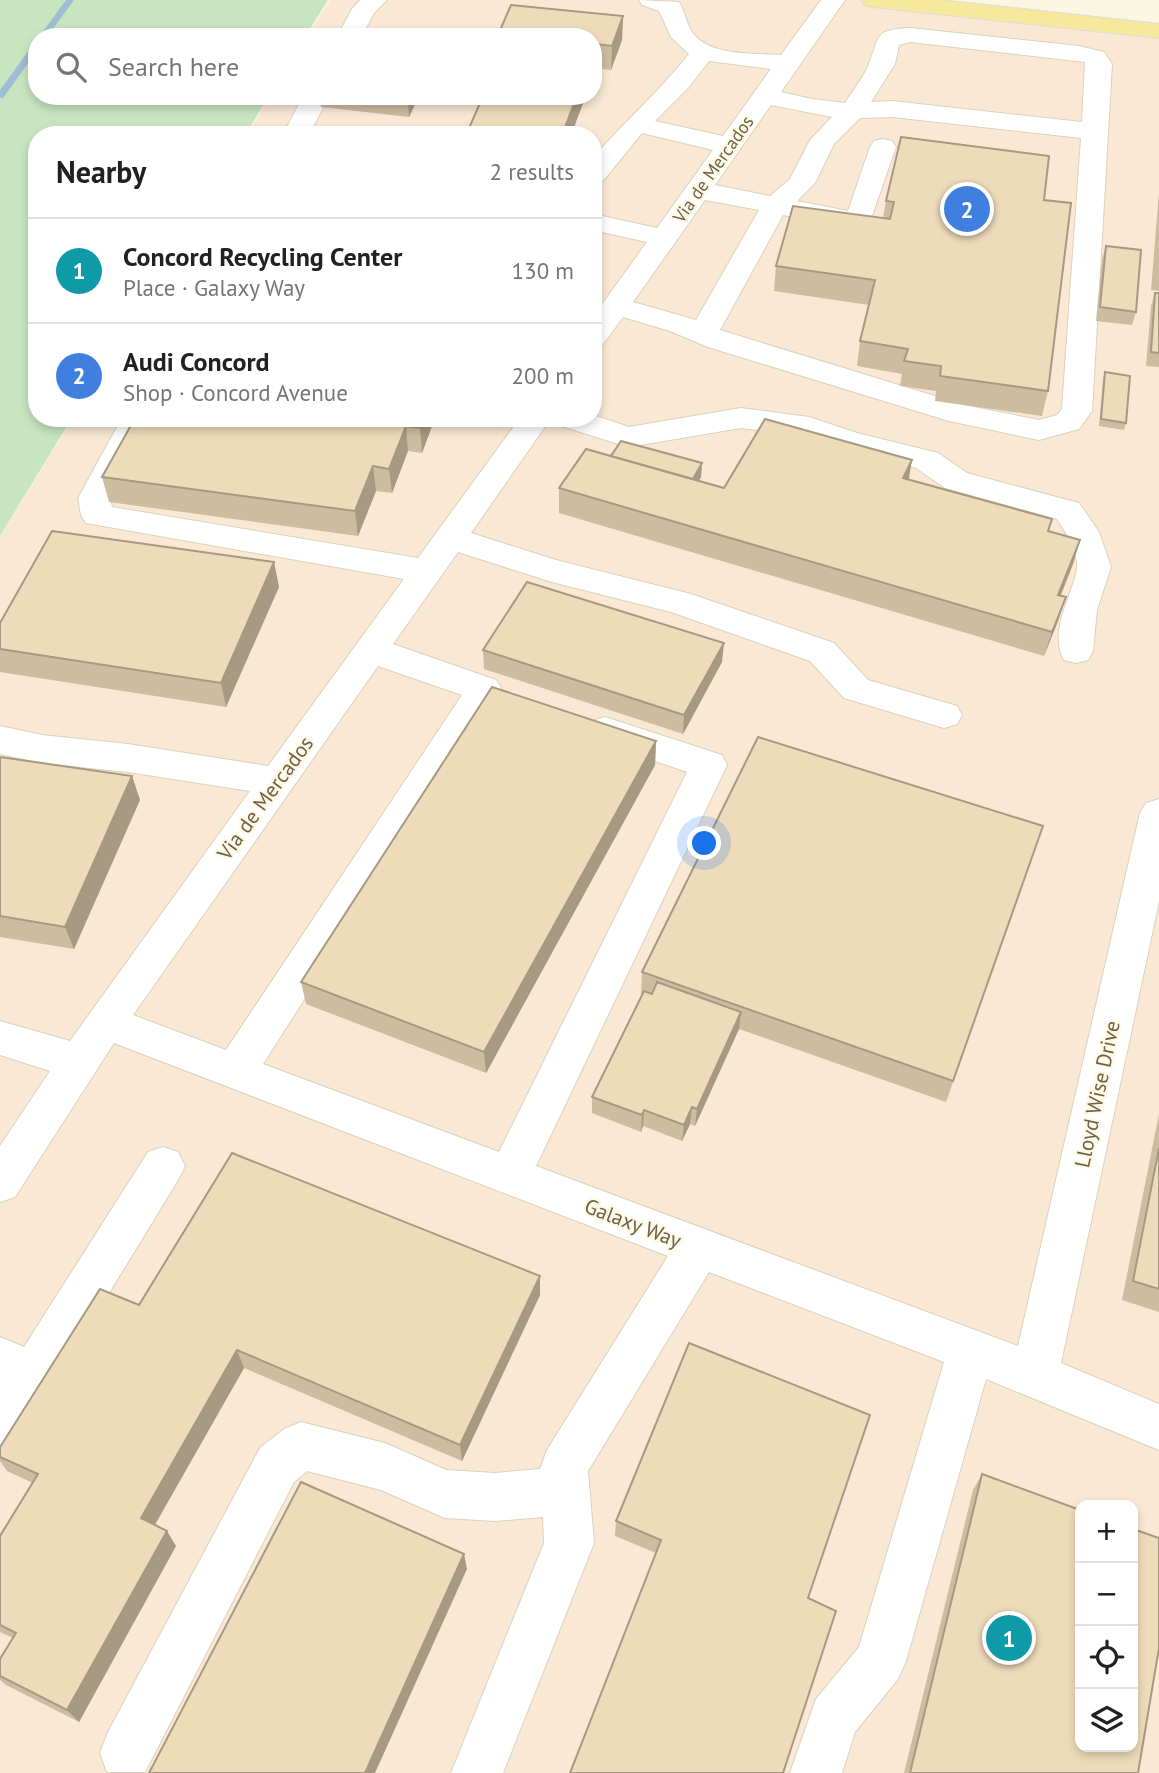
<!DOCTYPE html>
<html lang="en">
<head>
<meta charset="utf-8">
<style>
  :root { --surface:#fff; --page:#f2f2f2; --text:#202124; --muted:#757577; --line:#e0e0e0; --accent:#0b8043 }
  body { margin:0; font-family:"PT Sans",sans-serif; background:var(--page); color:var(--text) }
  .controls { position:absolute; right:21px; bottom:21px; display:grid; overflow:hidden; border-radius:14px; box-shadow:0 4px 10px #0003 }
  .controls button { width:63px; height:63px; display:grid; place-items:center; padding:0; border:0; border-bottom:2px solid var(--line); background:var(--surface); color:var(--text); font:35px sans-serif }
  .you { position:absolute; left:705px; top:844px; width:24px; height:24px; margin:-18px; border:5px solid #fff; border-radius:50%; background:#1a73e8; box-shadow:0 0 0 10px #1a73e833 }
  .badge { display:grid; place-items:center; width:46px; height:46px; border-radius:50%; background:var(--accent); color:#fff; font-size:23px; font-weight:700 }
  .pin { position:absolute; translate:-50% -50%; border:4px solid #fff; box-shadow:0 2px 7px #0006 }
  .list { margin:0; padding:0; list-style:none }
  h2 { display:flex; justify-content:space-between; align-items:center; height:91px; margin:0; padding:0 28px; font-size:30px }
  h2 small { font-size:23px; font-weight:400; color:var(--muted) }
  .list li { display:grid; grid-template-columns:46px 1fr auto; gap:21px; align-items:center; box-sizing:border-box; height:105px; padding:0 28px; border-top:2px solid var(--line) }
  .list b { display:block; font-size:26px; white-space:nowrap }
  .list p { margin:0; font-size:23px; white-space:nowrap; color:var(--muted) }
  .list em { font-size:23px; font-style:normal; color:var(--muted) }
  .icon { flex:none; width:38px; height:38px; fill:none; stroke:currentColor; stroke-width:2; stroke-linecap:round; stroke-linejoin:round }
  .map { position:relative; flex:none; width:1159px; height:1773px; overflow:hidden }
  .search { position:absolute; background:var(--surface); box-shadow:0 4px 10px #0003; left:28px; top:28px; width:574px; height:77px; display:flex; align-items:center; gap:18px; box-sizing:border-box; padding:0 24px; border-radius:28px; color:var(--muted); font-size:26px }
  .panel { position:absolute; background:var(--surface); box-shadow:0 4px 10px #0003; left:28px; top:126px; width:574px; height:301px; border-radius:28px }
  .map>svg:first-child { display:block }
</style>
</head>
<body>
<div class="map">
<svg width="1159" height="1773" viewBox="0 0 1159 1773">
  <rect width="100%" height="100%" fill="#faf6e0"/>
  <!-- commercial -->
  <path fill="#fae8d4" fill-rule="evenodd" d="M 330,0 L 873,0 L 1159,31 L 1159,1773 L 0,1773 L 0,537 L 73,418 L 593,418 L 593,135 L 247,135 L 271,96 L 593,96 L 593,37 L 307,37 ZM 1080,1505 L 1133,1505 L 1133,1747 L 1080,1747 Z"/>
  <!-- green -->
  <polygon fill="#c7e6c0" points="0,0 328,0 305,37 37,37 37,96 269,96 245,135 37,135 37,418 72,418 0,536"/>
  <g fill="none" stroke-linecap="round" stroke-linejoin="round">
    <!-- stream -->
    <g fill="#9dbed3" fill-rule="evenodd">
      <polygon points="66,0 74,0 47,37 39,37"/>
      <polygon points="34,43 37,43 37,51 3,98 0,98 0,90"/>
    </g>
    <!-- minor casing -->
    <g stroke="#dbd2bb" stroke-width="2">
      <g id="minor">
        <polygon points="360,0 387,0 374,13 361,37 337,37 352,9"/>
        <path d="M 639,0 L 679,2 C 685,11 686,23 692,32 C 709,57 756,53 781,55 L 821,0 L 845,0 L 781,92 L 812,99 L 845,103 C 853,90 864,77 869,64 C 881,35 873,30 910,28 L 1079,46 L 1104,52 L 1112,64 L 1092,411 L 1079,429 L 1039,440 L 949,421 L 708,347 L 670,331 L 623,317 L 603,344 L 593,347 L 593,317 L 647,242 L 593,230 L 593,214 L 657,228 L 713,150 L 642,133 L 603,181 L 593,183 L 593,158 C 624,122 660,91 689,54 L 671,37 L 659,11 L 642,5 ZM 910,42 L 1085,62 L 1082,122 L 892,101 L 871,102 L 895,64 L 899,45 ZM 709,61 L 771,69 L 723,136 L 655,121 L 688,88 ZM 771,105 L 832,117 L 810,140 L 790,179 L 770,196 L 715,185 ZM 892,117 L 1081,138 L 1062,409 L 1057,415 L 1039,420 L 964,405 L 720,330 L 783,215 L 858,229 L 868,227 L 896,147 L 892,141 L 883,139 L 874,141 L 870,147 L 848,211 L 797,201 L 815,183 L 834,144 L 860,118 ZM 705,200 L 759,210 L 696,320 L 633,302 Z"/>
        <polygon points="303,96 329,96 309,135 283,135"/>
        <path d="M 741,408 L 809,417 L 857,433 L 938,453 L 967,473 L 1079,503 L 1099,532 L 1111,567 L 1097,610 L 1093,651 L 1088,660 L 1076,663 L 1064,660 C 1048,632 1072,597 1077,569 C 1079,553 1065,531 1057,519 L 945,488 L 916,468 L 838,448 L 805,436 L 741,428 L 628,447 L 558,425 L 554,418 L 593,418 L 593,415 L 629,427 Z"/>
        <path d="M 122,418 L 153,418 L 110,498 L 112,507 L 418,558 L 520,418 L 551,418 L 471,533 L 556,560 L 691,594 L 834,643 L 868,680 L 957,706 L 962,715 L 957,724 L 944,728 L 844,698 L 810,661 L 671,612 L 552,582 L 458,552 L 393,644 L 496,680 L 502,689 L 263,1064 L 499,1152 L 687,772 L 592,739 L 587,730 L 592,721 L 605,717 L 722,755 L 727,765 L 536,1166 L 1018,1346 L 1140,813 L 1146,803 L 1159,799 L 1159,901 L 1061,1363 L 1159,1404 L 1159,1450 L 986,1379 L 906,1661 L 898,1679 L 855,1732 L 842,1773 L 790,1773 L 816,1699 L 859,1647 L 944,1362 L 709,1272 L 588,1471 L 594,1543 L 503,1773 L 451,1773 L 544,1543 L 543,1517 L 495,1521 L 445,1518 L 381,1490 L 307,1471 L 294,1482 L 145,1772 L 107,1772 L 100,1753 L 107,1734 L 260,1448 L 284,1429 L 301,1422 L 385,1443 L 446,1470 L 495,1473 L 540,1469 L 547,1450 L 668,1256 L 114,1043 L 15,1197 L 0,1202 L 0,1146 L 50,1071 L 0,1055 L 0,1021 L 70,1041 L 250,791 L 128,772 L 42,763 L 0,754 L 0,726 L 42,735 L 128,744 L 268,766 L 404,579 L 86,523 L 81,515 L 78,498 ZM 378,666 L 462,695 L 226,1050 L 133,1015 Z"/>
        <polygon points="163,1147 178,1152 185,1166 178,1180 17,1444 0,1451 0,1337 24,1347 148,1152"/>
      </g>
    </g>
    <!-- major casing -->
    <g stroke="#dfdcd7" stroke-width="2">
      <polygon id="major" points="861,0 940,0 1159,24 1159,38 873,7 864,5"/>
    </g>
    <!-- minor -->
    <use href="#minor" fill="#fff" fill-rule="evenodd"/>
    <!-- major -->
    <use href="#major" fill="#f6e99c" fill-rule="evenodd"/>
  </g>
  <!-- wall -->
  <g fill="#cdbca0">
    <polygon points="623,16 622,40 611,70 596,68 593,37 498,37 498,35"/>
    <polygon points="319,96 419,96 409,117 321,107"/>
    <polygon points="1159,192 1159,291 1151,290"/>
    <polygon points="1044,200 1048,391 1042,416 935,401 936,391 900,386 902,374 857,366 860,341 869,305 774,291 776,266 883,218 886,201"/>
    <polygon points="1106,246 1136,312 1132,325 1096,321 1102,259"/>
    <polygon points="1155,293 1159,293 1159,367 1146,366 1151,306"/>
    <polygon points="1105,372 1126,423 1124,430 1099,426 1103,379"/>
    <polygon points="135,418 435,418 422,453 408,451 392,493 376,491 358,536 109,502 102,477"/>
    <polygon points="611,456 702,463 701,477 699,481 724,488 909,479 1052,519 1049,531 1080,540 1073,564 1061,595 1066,597 1058,621 1044,656 559,513 559,488"/>
    <polygon points="274,562 279,587 226,707 0,672 0,623"/>
    <polygon points="483,650 722,662 683,734 484,669"/>
    <polygon points="656,741 655,765 486,1073 306,1004 301,982"/>
    <polygon points="0,757 132,776 140,800 74,949 0,937"/>
    <polygon points="1035,849 946,1102 739,1029 695,1126 690,1124 682,1141 643,1126 641,1132 592,1113 592,1097 643,995 641,994 642,972"/>
    <polygon points="1159,1114 1159,1312 1122,1300"/>
    <polygon points="540,1276 540,1295 462,1461 244,1368 155,1525 176,1546 79,1722 6,1685 0,1680 0,1659 13,1638 0,1632 0,1536 33,1483 7,1471 0,1461 0,1447 139,1305"/>
    <polygon points="870,1415 656,1553 615,1536 616,1521"/>
    <polygon points="982,1474 1138,1773 904,1773 973,1490"/>
  </g>
  <!-- shaded-wall -->
  <g fill="#a79982">
    <polygon points="623,16 622,40 611,70 612,46"/>
    <polygon points="597,44 596,68 593,76 593,52"/>
    <polygon points="408,96 419,96 409,117 408,97"/>
    <polygon points="577,96 586,96 571,135 562,135"/>
    <polygon points="424,418 435,418 422,453 420,428"/>
    <polygon points="406,426 408,451 392,493 389,469"/>
    <polygon points="912,460 908,484 903,478"/>
    <polygon points="702,463 701,477 689,498 690,484"/>
    <polygon points="373,466 376,491 358,536 355,511"/>
    <polygon points="1080,540 1073,564 1051,619 1058,595"/>
    <polygon points="274,562 279,587 226,707 221,683"/>
    <polygon points="1066,597 1058,621 1044,656 1052,632"/>
    <polygon points="724,643 722,662 683,734 684,715"/>
    <polygon points="656,741 655,765 486,1073 484,1052"/>
    <polygon points="132,776 140,800 74,949 65,927"/>
    <polygon points="741,1012 739,1029 695,1126 697,1109"/>
    <polygon points="692,1107 690,1124 682,1141 684,1125"/>
    <polygon points="644,1110 643,1126 641,1132 642,1115"/>
    <polygon points="540,1276 540,1295 462,1461 460,1445"/>
    <polygon points="237,1350 244,1368 150,1533 141,1518"/>
    <polygon points="167,1531 176,1546 79,1722 67,1710"/>
    <polygon points="464,1554 467,1569 375,1773 365,1773"/>
  </g>
  <!-- building -->
  <g fill="#eedbba" stroke="#a79982" stroke-width="2">
    <polygon points="511,5 623,16 612,46 597,44 593,52 593,37 509,37 498,35"/>
    <polygon points="483,96 577,96 562,135 466,135"/>
    <polygon points="901,137 1049,156 1044,200 1071,203 1048,391 940,376 941,366 904,361 908,349 860,341 875,280 776,266 793,206 890,219 894,202 886,201"/>
    <polygon points="1106,246 1141,250 1136,312 1100,307"/>
    <polygon points="1155,293 1159,293 1159,353 1151,352"/>
    <polygon points="1105,372 1130,376 1126,423 1101,419"/>
    <polygon points="135,418 424,418 420,428 406,426 389,469 373,466 355,511 102,477"/>
    <polygon points="765,419 912,460 903,478 1052,519 1048,531 1080,540 1058,595 1066,597 1052,632 559,488 586,449 724,488"/>
    <polygon points="621,441 702,463 693,479 611,456"/>
    <polygon points="52,531 274,562 221,683 0,649 0,623"/>
    <polygon points="527,582 724,643 684,715 483,650"/>
    <polygon points="492,687 656,741 484,1052 301,982"/>
    <polygon points="758,737 1043,826 953,1081 642,972"/>
    <polygon points="0,757 132,776 65,927 0,916"/>
    <polygon points="657,982 741,1012 697,1109 692,1107 684,1125 644,1110 642,1115 592,1097 644,991 652,994"/>
    <polygon points="1159,1148 1159,1289 1133,1281"/>
    <polygon points="232,1153 540,1276 460,1445 237,1350 141,1518 167,1531 67,1710 0,1676 0,1659 16,1633 0,1625 0,1536 38,1474 0,1457 0,1447 100,1289 139,1305"/>
    <polygon points="689,1343 870,1415 808,1598 836,1611 783,1773 570,1773 661,1540 616,1521"/>
    <polygon points="982,1474 1080,1510 1080,1747 1133,1747 1133,1529 1159,1538 1159,1648 1138,1773 910,1773"/>
    <polygon points="301,1482 464,1554 365,1773 149,1773"/>
  </g>
  <g text-anchor="middle" dominant-baseline="central" stroke-width="5" stroke-linejoin="round" paint-order="stroke">
    <!-- far-street labels -->
    <g font-size="18" fill="#6f6049" stroke="#fefae6">
      <text transform="translate(713 169) rotate(-55)">Via de Mercados</text>
    </g>
    <!-- street labels -->
    <g font-size="21" fill="#6f6049" stroke="#fefae6">
      <text transform="translate(265 798) rotate(-54)">Via de Mercados</text>
      <text transform="translate(1097 1094) rotate(-78)">Lloyd Wise Drive</text>
      <text transform="translate(633 1223) rotate(21)">Galaxy Way</text>
    </g>
  </g>
</svg>
<div class="controls">
<button>+</button>
<button>−</button>
<button><svg class="icon" aria-label="locate" viewBox="0 0 24 24"><circle cx="12" cy="12" r="6"/><path d="M12 2v4M12 18v4M2 12h4M18 12h4"/></svg></button>
<button><svg class="icon" aria-label="layers" viewBox="0 0 24 24"><path d="M12 4l9 5-9 5-9-5zM3 14l9 5 9-5"/></svg></button>
</div>
<div class="you"></div>
<div class="pin badge" style="left:1009px;top:1638px;background:#0f9aa8">1</div>
<div class="pin badge" style="left:967px;top:209px;background:#3f7fe0">2</div>
<div class="search"><svg class="icon" aria-label="search" viewBox="0 0 24 24"><circle cx="10" cy="10" r="6"/><path d="M15 15l6 6"/></svg>Search here</div>
<section class="panel">
<h2>Nearby<small>2 results</small></h2>
<ul class="list">
<li><span class="badge" style="background:#0f9aa8">1</span><div><b>Concord Recycling Center</b><p>Place · Galaxy Way</p></div><em>130 m</em></li>
<li><span class="badge" style="background:#3f7fe0">2</span><div><b>Audi Concord</b><p>Shop · Concord Avenue</p></div><em>200 m</em></li>
</ul>
</section>
</div>
</body>
</html>
